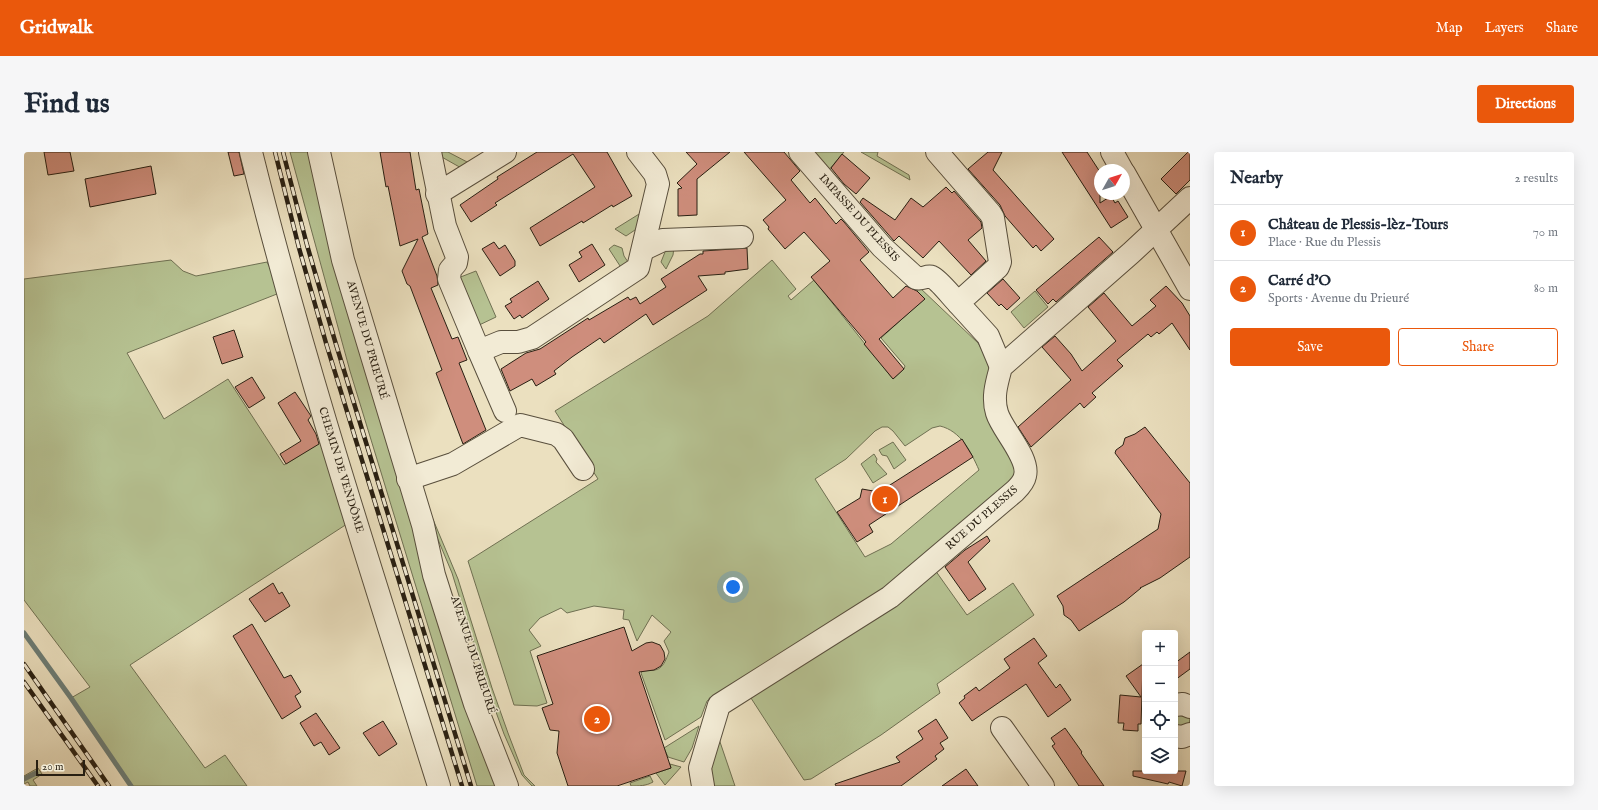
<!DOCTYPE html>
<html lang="en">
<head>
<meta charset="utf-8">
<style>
  :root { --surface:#fff; --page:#f6f6f7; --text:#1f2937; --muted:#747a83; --line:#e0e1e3; --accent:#ea580c }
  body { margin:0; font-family:"IM FELL English",serif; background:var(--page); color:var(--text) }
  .controls { position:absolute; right:12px; bottom:12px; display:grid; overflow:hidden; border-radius:4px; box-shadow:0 4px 16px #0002 }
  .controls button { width:36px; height:36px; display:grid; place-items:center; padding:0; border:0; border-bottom:1px solid var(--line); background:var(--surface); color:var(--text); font:20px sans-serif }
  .compass { position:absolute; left:1070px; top:12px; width:36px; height:36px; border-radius:50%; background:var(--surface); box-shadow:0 4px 16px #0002; rotate:51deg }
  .scale { position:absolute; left:12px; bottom:10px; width:49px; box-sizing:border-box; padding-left:4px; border:2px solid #281f12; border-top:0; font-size:11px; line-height:14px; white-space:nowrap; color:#281f12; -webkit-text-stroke:3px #f2ebd5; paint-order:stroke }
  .you { position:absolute; left:709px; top:435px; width:14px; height:14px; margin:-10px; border:3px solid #fff; border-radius:50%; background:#1a73e8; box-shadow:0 0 0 6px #1a73e833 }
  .badge { display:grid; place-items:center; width:26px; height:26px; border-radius:50%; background:var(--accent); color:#fff; font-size:13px; font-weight:700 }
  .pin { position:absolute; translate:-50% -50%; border:2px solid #fff; box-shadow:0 1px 4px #0006 }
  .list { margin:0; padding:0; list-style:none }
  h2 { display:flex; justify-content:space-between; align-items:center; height:52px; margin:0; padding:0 16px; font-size:17px }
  h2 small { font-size:13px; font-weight:400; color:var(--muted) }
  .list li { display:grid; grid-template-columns:26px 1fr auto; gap:12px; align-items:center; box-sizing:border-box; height:56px; padding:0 16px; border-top:1px solid var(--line) }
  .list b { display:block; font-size:15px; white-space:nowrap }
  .list p { margin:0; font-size:13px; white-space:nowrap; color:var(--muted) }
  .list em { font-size:13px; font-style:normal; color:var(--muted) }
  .actions { display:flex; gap:8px; padding:12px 16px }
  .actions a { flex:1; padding:9px 0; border:1px solid var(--accent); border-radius:4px; text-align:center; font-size:14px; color:var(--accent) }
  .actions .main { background:var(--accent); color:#fff }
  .icon { flex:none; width:22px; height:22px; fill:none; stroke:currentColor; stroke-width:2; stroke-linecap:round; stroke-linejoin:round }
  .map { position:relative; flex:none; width:1166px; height:634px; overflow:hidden; border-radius:4px }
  header { display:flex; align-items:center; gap:24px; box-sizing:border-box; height:56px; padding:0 20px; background:var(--accent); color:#fff }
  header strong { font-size:19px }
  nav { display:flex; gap:22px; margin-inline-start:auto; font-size:14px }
  .intro { display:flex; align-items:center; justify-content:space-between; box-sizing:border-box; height:96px; padding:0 24px }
  h1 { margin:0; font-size:28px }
  .button { padding:10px 18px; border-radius:4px; background:var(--accent); color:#fff; font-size:14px; font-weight:700 }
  main { display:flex; gap:24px; padding:0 24px }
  aside { flex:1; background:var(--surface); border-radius:4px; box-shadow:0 4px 16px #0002 }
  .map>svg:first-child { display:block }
</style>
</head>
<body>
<header>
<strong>Gridwalk</strong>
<nav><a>Map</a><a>Layers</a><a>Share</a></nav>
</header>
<div class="intro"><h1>Find us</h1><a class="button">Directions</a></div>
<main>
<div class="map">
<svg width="1166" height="634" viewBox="0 0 1166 634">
  <rect width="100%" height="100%" fill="#ebe0bf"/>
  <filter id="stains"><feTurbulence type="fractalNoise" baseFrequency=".005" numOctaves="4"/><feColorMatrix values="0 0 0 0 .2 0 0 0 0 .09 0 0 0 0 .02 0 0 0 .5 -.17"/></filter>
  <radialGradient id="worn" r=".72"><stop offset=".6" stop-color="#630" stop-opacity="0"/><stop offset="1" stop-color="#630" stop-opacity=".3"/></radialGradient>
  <!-- green -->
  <g fill="#b6c292" stroke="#6f7052" fill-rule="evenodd">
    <polygon points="266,0 286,0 478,634 453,634 326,219"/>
    <polygon points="415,0 424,0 447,12 439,17 416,4"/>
    <polygon points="788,0 820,0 804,19"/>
    <polygon points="837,0 854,0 853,4 885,23 886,28"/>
    <polygon points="620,59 614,76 602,84 591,77"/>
    <polygon points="590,93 598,96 600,104 606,113 598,117 585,97"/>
    <polygon points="641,94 650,95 649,103 642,117 637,110 641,100"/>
    <polygon points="147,108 159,119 172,124 243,110 258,140 103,201 140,267 204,227 260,313 297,290 326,370 106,513 181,616 201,603 223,634 109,634 47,546 66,535 0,448 0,127"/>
    <path d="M 748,108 L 772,137 L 764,144 L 767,148 L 790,128 L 869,227 L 880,217 L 881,214 L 857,186 L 900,147 L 893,139 L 895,135 L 954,191 L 969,216 L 996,320 L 878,427 L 683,549 L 677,565 L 641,588 L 617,521 L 619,518 C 636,520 639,516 645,500 L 640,489 L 647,480 L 628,463 L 613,489 L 605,468 L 599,467 L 600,458 L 570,454 L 543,461 L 537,456 L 516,466 L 505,478 L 517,494 L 506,499 L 523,551 L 513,554 L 490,553 L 444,409 L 574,327 L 531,259 L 684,164 ZM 916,274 C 937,279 947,300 955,318 L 867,392 L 841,405 L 791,327 L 822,307 L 851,279 L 858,275 L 864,275 L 869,279 L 881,294 L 908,276 Z"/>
    <polygon points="452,119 472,165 451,175 434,126"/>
    <polygon points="1011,139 1024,155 1000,176 987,160"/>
    <polygon points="869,290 882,308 870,317 863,304 858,303 855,298"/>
    <polygon points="850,302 853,307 852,310 863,322 849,331 837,312"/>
    <polygon points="408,365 434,427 468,536 484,581 500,623 511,634 508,634 498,623 480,582 464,538 428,421 405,366"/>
    <polygon points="911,418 943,463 989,431 1010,463 913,532 916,541 857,583 787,627 780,628 725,543"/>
    <polygon points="1151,563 1166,565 1165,574 1151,578"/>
    <polygon points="675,574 668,596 660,610 644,605 640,596"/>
    <polygon points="695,587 711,634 690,634 685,619"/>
    <polygon points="646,612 657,615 641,633 632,621 647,616"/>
    <polygon points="14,616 18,622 9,628 13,634 6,634 4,630 0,632 0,624"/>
    <path d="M 626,624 L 629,630 C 622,634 615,634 607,634 L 606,631 Z"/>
  </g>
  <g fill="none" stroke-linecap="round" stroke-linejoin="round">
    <!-- stream -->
    <g stroke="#6c7d76" stroke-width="5">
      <polyline points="0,481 47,546 107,634"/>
      <polyline points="0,627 12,621"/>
    </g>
  </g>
  <!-- building -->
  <g fill="#cf8e7d" stroke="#281f12">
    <polygon points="20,0 46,0 50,19 24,23"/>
    <polygon points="204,0 215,0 220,22 210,24"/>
    <polygon points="356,0 386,0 392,38 395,37 404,82 398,85 413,124 414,133 407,136 428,187 434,185 443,208 435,211 462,278 439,292 412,221 418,218 386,134 383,132 378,119 394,87 376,94 364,34 362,35"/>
    <polygon points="513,0 583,0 608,44 589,55 588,53 559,71 558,69 516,94 506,76 571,35 549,2 471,51 473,53 447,70 436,53 474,27 473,25"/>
    <polygon points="662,0 706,0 673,27 673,63 654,64 654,37 658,36 653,31 673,12"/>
    <polygon points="720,0 760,0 776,19 767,28 786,51 791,46 812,72 817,67 820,70 845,100 836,108 869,146 882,134 893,139 901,147 855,187 880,217 869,227 840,192 842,190 787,125 806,109 780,80 761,97 744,77 745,75 739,68 762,48"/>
    <polygon points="964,0 978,0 969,18 1030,87 1017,99 1012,93 1009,96 981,64 976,53 944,17"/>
    <polygon points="1038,0 1063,0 1076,20 1076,51 1087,44 1091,51 1094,49 1104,65 1087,76"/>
    <polygon points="1164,0 1166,0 1166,28 1152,42 1137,27"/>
    <polygon points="818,2 846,26 832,42 820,32 807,16"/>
    <polygon points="127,14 132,42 66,55 61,27"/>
    <polygon points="922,35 928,41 930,39 957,70 958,76 944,88 962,109 947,123 915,89 899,106 875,84 870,89 836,50 839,46 871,68 887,46 899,55"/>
    <polygon points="1075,85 1089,100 1032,150 1029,147 1024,152 1012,138"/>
    <polygon points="470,90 475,97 481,93 491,109 491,114 476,124 458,97"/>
    <polygon points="568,92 581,113 555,130 545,113 558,105 555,100"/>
    <polygon points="723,96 724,117 701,120 701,122 674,124 683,138 629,173 622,162 580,191 576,186 548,205 530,219 532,222 512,234 508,227 486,239 477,217 502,201 516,197 564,166 565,168 604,145 606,148 612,145 616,152 642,135 637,127 676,102 679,102 679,99"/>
    <polygon points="979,127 996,146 983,158 977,152 975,154 963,141"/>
    <polygon points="514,129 525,147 498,166 496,163 490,167 481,154 488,150 486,147"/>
    <polygon points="1142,134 1158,151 1166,164 1166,198 1148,171 1135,182 1133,180 1127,185 1124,182 1093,208 1099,214 1068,241 1072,245 1060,256 1056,251 1007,295 994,275 1047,228 1018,195 1031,184 1047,202 1058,219 1092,189 1064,155 1080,141 1108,174 1132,154 1126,148"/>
    <polygon points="210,178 219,205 198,212 189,185"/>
    <polygon points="228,225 241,246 225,256 211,235"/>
    <polygon points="271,240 287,264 284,268 292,282 295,292 262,312 256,302 277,289 254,251"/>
    <polygon points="1121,275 1166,331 1166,405 1136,426 1116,436 1117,436 1100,450 1055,479 1047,468 1040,463 1039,454 1033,444 1134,377 1137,362 1091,301 1092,298 1099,293 1101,286 1111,282"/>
    <polygon points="938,287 949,305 845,373 849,380 833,390 813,360 836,346 838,337 855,340"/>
    <polygon points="963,384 966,389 944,410 962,437 945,449 921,415 941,398"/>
    <polygon points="249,431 255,442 258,440 266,454 241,470 225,447"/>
    <polygon points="228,472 260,526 267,523 277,540 271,544 277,555 258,567 209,484"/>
    <polygon points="600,475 608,499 622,491 628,490 636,493 640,500 641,507 637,514 630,518 615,520 647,616 593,634 544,634 533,601 535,579 526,578 518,556 529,552 513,504"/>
    <polygon points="1010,486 1023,504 1014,511 1032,536 1036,532 1047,548 1024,565 1002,532 948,569 935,551 941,546 940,544 952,535 955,539 986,516 980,507"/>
    <polygon points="1166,500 1166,517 1151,528 1151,511"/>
    <polygon points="1119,512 1117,572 1114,572 1114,579 1099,578 1100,571 1094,571 1096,543 1117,545 1102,524"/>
    <polygon points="292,561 316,596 305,603 297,590 290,594 276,571"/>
    <polygon points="912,567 924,586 916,591 920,597 911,604 913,607 877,634 812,634 811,632 876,610 872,605 899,587 894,579"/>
    <polygon points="359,569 373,592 355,604 339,581"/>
    <polygon points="1041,576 1058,600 1057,601 1080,634 1055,634 1028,594 1031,592 1027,586"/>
    <polygon points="942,617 954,634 918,634"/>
    <polygon points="1109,619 1162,619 1158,634 1145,630 1144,632 1109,624"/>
  </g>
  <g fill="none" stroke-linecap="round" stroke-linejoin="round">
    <!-- minor casing -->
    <g stroke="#594f3d" stroke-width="24">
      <g id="minor">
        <path d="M 227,0 C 280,214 349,424 415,634"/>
        <polyline points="295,0 319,108 399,373 410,423 451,552 483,634"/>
        <polyline points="406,0 421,74 433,105 432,111 426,118 425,127 455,199 477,190 494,190 508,186 614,116 634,32 631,22 614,0"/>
        <path d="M 776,0 L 858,95 L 892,126 C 898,128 903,123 908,125 C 915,128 928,145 934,151"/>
        <polyline points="913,0 966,61 969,66 976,110 974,115 934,151 964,184 977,215"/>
        <polyline points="1088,0 1098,18"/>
        <polyline points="1100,21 1166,137"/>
        <polyline points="413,42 481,0"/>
        <polyline points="620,97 639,88 718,85"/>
        <polyline points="455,199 481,259"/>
        <polyline points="384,327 429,312 496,273 532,282 539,287 559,317"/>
        <polyline points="1151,553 1159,552 1166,555"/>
        <polyline points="978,576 1019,634"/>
        <polyline points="1151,584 1158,585 1166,582"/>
        <path d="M 679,634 L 676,616 L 695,553 L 866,445 L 991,339 C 995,335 1000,330 1001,324 C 1006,306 978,278 973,261 C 968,245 973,230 977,215 L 1107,101 L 1166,46"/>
      </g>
    </g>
    <!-- minor -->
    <use href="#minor" stroke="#f2ebd5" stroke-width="22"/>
    <!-- rail casing -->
    <g stroke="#281f12" stroke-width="4.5">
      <g id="rail">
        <polyline points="251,0 275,96 302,191 438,634"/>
        <polyline points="259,0 283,93 311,189 447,634"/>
        <polyline points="0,512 85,634"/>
        <polyline points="0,530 74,634"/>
      </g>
    </g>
    <!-- rail -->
    <use href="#rail" stroke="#f2ebd5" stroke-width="3" stroke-dasharray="9" stroke-linecap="butt"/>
  </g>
  <g text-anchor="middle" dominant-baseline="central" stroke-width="3" stroke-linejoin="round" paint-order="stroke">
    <!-- street labels -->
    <g font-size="11" fill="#281f12" stroke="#f2ebd5">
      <text transform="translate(835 66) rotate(48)">IMPASSE DU PLESSIS</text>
      <text transform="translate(343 188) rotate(74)">AVENUE DU PRIEURÉ</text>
      <text transform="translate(317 318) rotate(73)">CHEMIN DE VENDÔME</text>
      <text transform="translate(958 366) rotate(-41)">RUE DU PLESSIS</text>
      <text transform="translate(449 503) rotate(72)">AVENUE DU PRIEURÉ</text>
    </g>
  </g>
  <rect width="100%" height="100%" filter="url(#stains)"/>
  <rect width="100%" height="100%" fill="url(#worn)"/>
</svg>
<div class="controls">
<button>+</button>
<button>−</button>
<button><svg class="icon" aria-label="locate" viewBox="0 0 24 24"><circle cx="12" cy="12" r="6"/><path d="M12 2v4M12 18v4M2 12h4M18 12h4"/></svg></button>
<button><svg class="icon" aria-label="layers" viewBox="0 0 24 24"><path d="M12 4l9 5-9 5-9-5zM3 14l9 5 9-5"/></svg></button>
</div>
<svg class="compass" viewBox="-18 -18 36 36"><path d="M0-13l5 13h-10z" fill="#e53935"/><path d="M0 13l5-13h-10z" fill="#747a83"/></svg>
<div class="scale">20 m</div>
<div class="you"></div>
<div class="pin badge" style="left:861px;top:347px">1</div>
<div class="pin badge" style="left:573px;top:567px">2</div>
</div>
<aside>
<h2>Nearby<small>2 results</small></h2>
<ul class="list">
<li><span class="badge">1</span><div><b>Château de Plessis-lèz-Tours</b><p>Place · Rue du Plessis</p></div><em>70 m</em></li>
<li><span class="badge">2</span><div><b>Carré d'O</b><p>Sports · Avenue du Prieuré</p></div><em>80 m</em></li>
</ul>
<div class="actions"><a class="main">Save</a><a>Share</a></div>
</aside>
</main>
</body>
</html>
